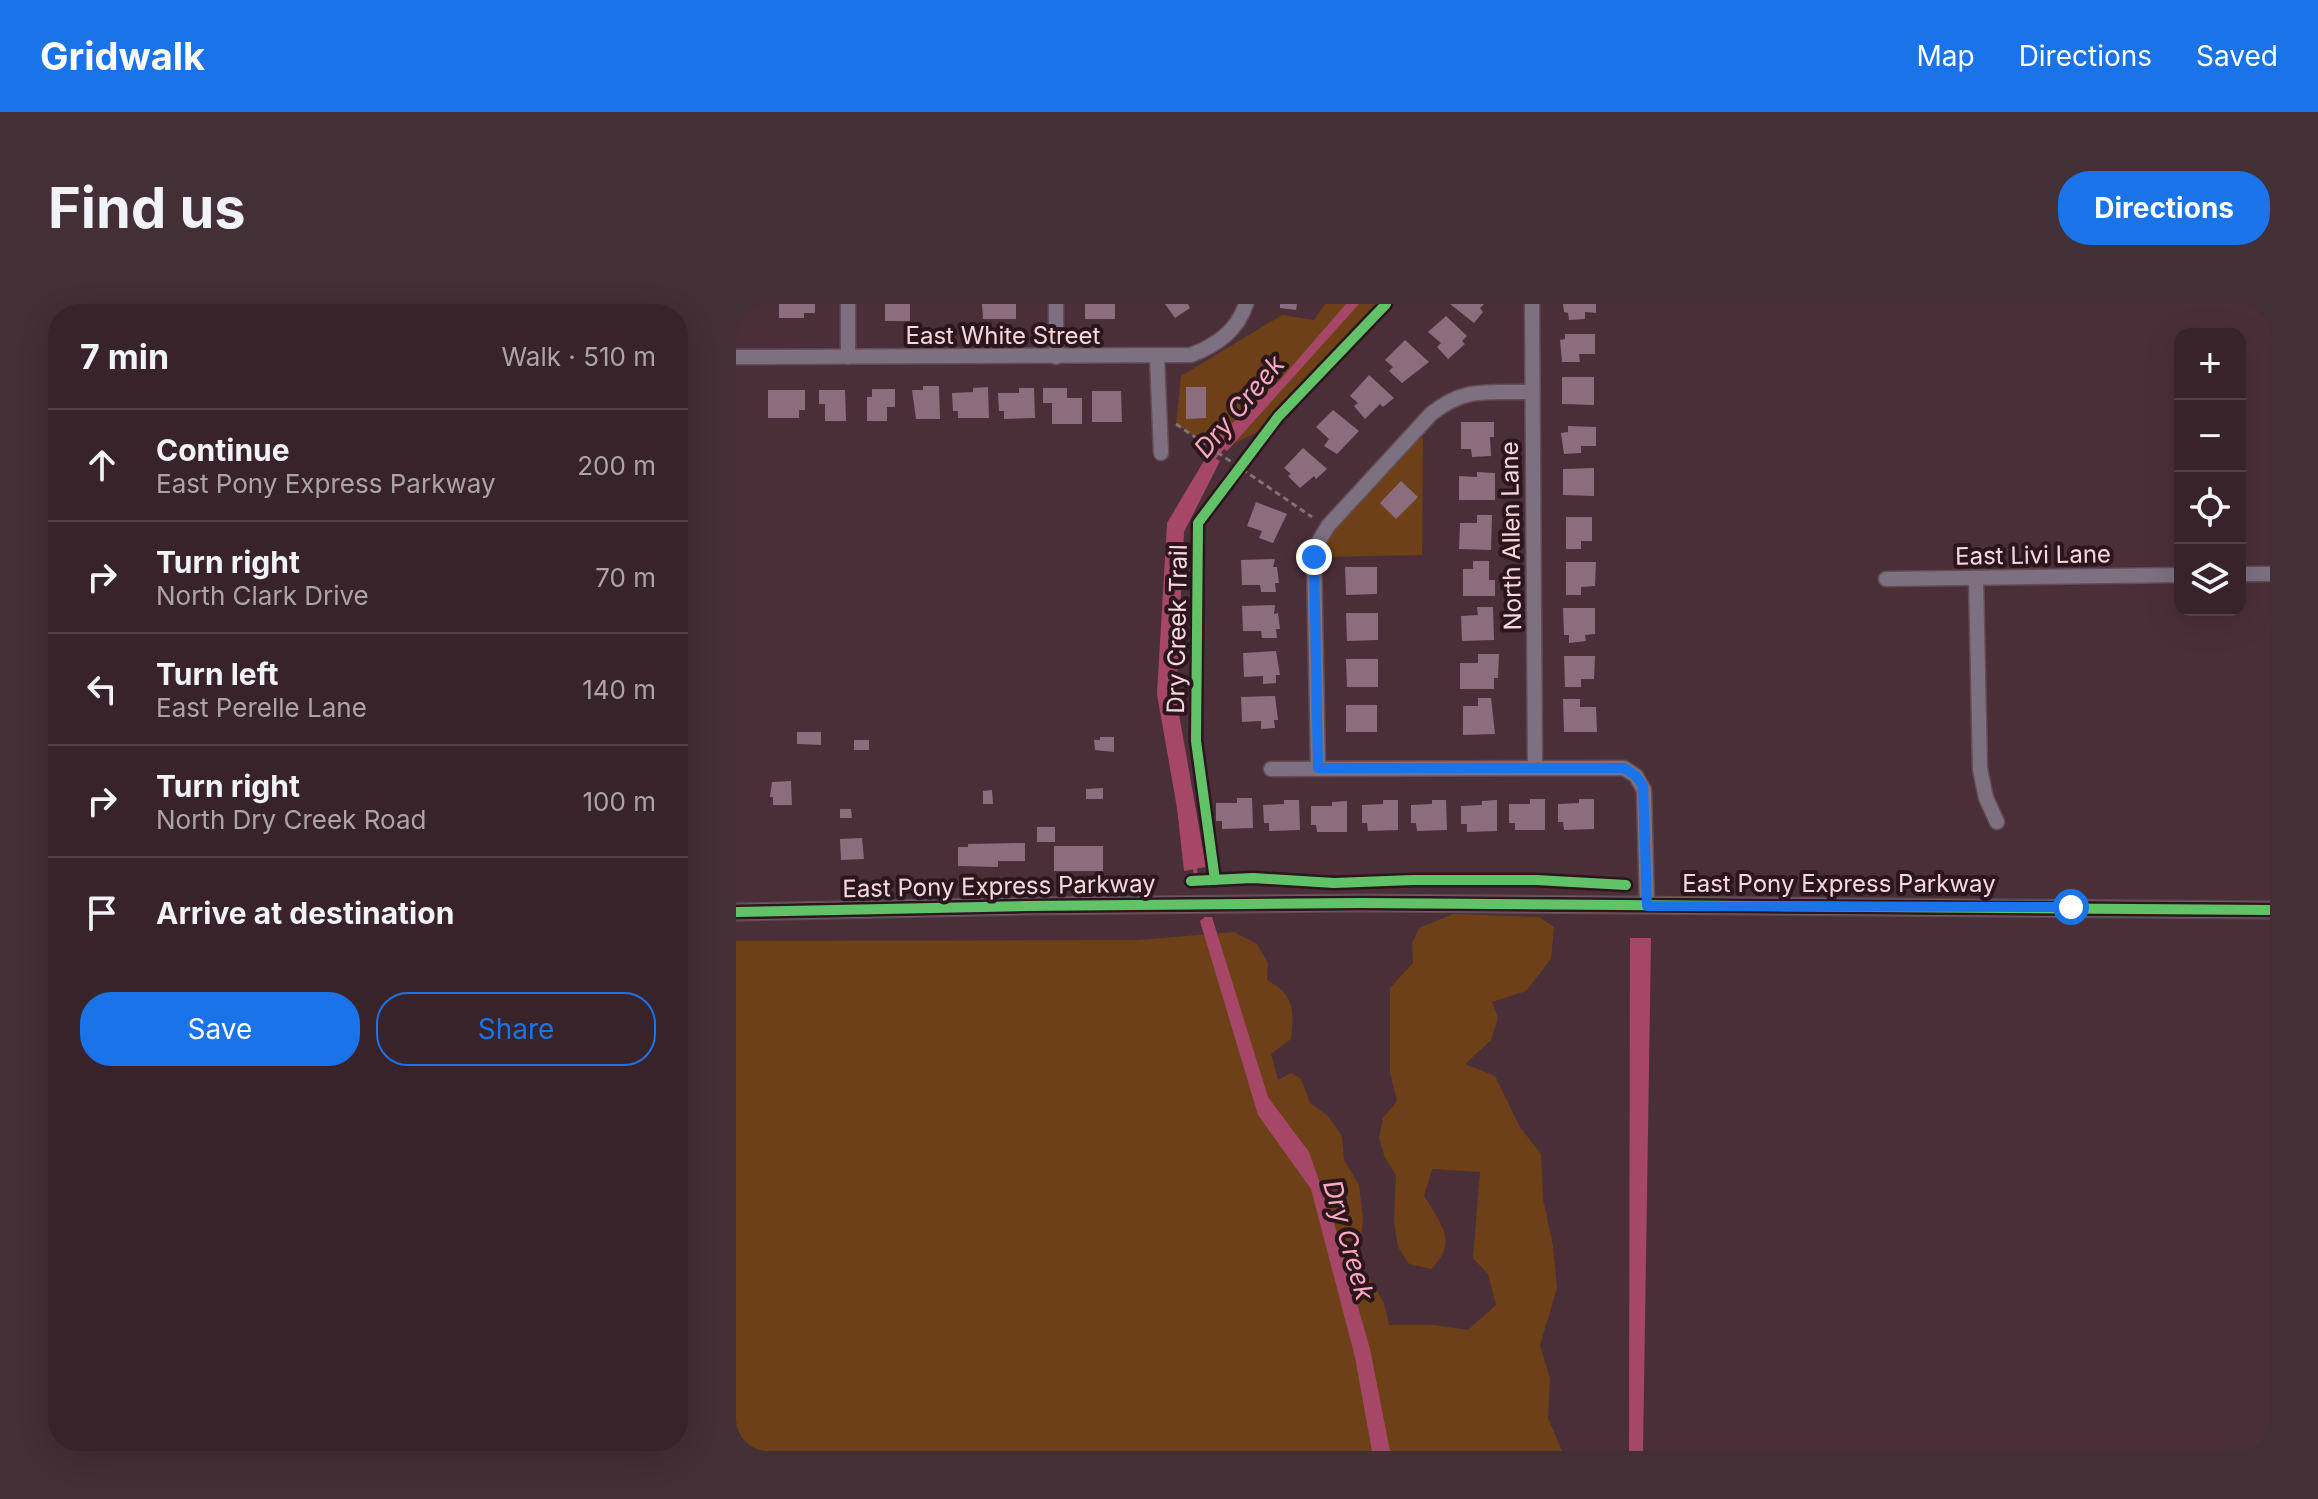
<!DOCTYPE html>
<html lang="en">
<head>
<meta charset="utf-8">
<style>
  :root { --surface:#38232a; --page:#432f36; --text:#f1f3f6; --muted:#aba4a8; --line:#524047; --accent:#1a73e8 }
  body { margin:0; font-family:Inter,sans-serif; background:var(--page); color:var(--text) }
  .controls { position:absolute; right:24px; top:24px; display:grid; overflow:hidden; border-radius:16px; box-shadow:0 8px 32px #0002 }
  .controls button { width:72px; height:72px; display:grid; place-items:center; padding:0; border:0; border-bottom:2px solid var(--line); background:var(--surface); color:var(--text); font:40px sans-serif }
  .stop { position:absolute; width:24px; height:24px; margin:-18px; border:6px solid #1a73e8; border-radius:50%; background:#fff }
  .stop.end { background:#1a73e8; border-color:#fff; box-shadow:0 2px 8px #0008 }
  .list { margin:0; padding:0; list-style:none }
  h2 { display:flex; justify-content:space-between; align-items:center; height:104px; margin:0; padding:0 32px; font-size:34px }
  h2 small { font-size:26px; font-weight:400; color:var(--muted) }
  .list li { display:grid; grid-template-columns:52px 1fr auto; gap:24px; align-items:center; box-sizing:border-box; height:112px; padding:0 32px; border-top:2px solid var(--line) }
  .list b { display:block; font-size:30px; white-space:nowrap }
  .list p { margin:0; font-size:26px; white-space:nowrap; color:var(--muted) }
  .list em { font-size:26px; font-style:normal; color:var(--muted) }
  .actions { display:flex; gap:16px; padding:24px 32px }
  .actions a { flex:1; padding:18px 0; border:2px solid var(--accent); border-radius:32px; text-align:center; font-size:28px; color:var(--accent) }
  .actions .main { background:var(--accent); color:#fff }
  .icon { flex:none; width:44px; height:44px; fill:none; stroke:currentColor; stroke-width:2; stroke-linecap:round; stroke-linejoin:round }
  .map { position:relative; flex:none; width:1534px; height:1147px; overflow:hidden; border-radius:32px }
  header { display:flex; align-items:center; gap:48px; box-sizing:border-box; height:112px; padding:0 40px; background:var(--accent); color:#fff }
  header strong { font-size:38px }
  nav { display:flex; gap:44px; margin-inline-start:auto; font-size:28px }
  .intro { display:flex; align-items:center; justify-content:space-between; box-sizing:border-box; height:192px; padding:0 48px }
  h1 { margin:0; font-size:56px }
  .button { padding:20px 36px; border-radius:32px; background:var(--accent); color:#fff; font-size:28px; font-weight:700 }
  main { display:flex; gap:48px; padding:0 48px }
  aside { flex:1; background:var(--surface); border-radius:32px; box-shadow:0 8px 32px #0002 }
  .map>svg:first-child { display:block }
</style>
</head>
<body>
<header>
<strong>Gridwalk</strong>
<nav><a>Map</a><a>Directions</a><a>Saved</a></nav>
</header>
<div class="intro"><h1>Find us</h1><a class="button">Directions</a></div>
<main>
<aside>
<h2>7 min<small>Walk · 510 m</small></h2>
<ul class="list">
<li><svg class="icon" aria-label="ahead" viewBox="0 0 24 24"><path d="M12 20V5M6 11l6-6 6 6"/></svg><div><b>Continue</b><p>East Pony Express Parkway</p></div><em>200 m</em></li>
<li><svg class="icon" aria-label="right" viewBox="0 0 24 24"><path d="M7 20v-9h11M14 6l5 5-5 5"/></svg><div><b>Turn right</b><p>North Clark Drive</p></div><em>70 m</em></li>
<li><svg class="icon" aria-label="left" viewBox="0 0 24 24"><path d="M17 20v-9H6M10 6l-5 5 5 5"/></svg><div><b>Turn left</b><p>East Perelle Lane</p></div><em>140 m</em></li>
<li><svg class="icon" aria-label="right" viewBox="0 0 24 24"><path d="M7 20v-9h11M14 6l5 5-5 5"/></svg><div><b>Turn right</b><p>North Dry Creek Road</p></div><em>100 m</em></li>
<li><svg class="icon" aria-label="arrive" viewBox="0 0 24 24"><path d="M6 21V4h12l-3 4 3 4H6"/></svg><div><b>Arrive at destination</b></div></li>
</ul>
<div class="actions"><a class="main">Save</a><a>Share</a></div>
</aside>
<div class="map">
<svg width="1534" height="1147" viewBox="0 0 1534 1147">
  <rect width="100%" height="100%" fill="#4a2f38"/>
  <!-- green -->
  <g fill="#6d4017">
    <polygon points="589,0 641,0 521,128 482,148 440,120 445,72 546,11 578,16"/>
    <polygon points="684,133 687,134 686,251 587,253 592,232"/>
    <path d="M 717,610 L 803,613 L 818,623 L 815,655 L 790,687 L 756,698 L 762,714 L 755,736 L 729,760 L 759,772 L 784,823 L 805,850 L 807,895 L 817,942 L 821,984 L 804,1041 L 814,1075 L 812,1114 L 826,1147 L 0,1147 L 0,637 L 402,636 L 498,628 L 521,640 L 532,659 L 531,676 C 559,692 558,705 555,735 L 535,750 L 542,776 L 555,769 L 565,775 L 574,799 L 592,812 L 606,832 L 608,856 L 623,881 L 627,914 L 623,957 L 648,999 L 653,1021 L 698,1021 L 732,1026 L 760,1001 L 752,970 L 737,954 L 744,868 L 696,865 L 688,892 C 705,920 723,938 695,965 L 673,960 L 662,943 L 658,917 L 660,871 L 649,854 L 643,834 L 647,814 L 661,797 L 654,768 L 654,684 L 677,659 L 676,639 L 683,624 Z"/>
  </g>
  <!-- water -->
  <g fill="#a64767">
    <polygon points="610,0 623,0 491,147 477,137 544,76"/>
    <polygon points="472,150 484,157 448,228 440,393 470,563 448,567 441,504 421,390 431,219"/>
    <polygon points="469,613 476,613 532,793 573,848 598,919 634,1045 654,1147 636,1147 619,1053 575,885 522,811 464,617"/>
    <polygon points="894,634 915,634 907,1147 893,1147"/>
  </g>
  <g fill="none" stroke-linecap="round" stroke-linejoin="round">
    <!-- stream -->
    <g stroke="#a64767" stroke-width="4">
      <polyline points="476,156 489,141"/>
      <polyline points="458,560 460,571"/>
    </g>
  </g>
  <!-- building -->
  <g fill="#8b6d7d">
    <polygon points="43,0 79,0 79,9 68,9 68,14 43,14"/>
    <rect x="149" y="0" width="25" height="17"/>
    <polygon points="246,0 280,0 280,15 247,15"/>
    <rect x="349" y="0" width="30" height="15"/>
    <polygon points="429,0 452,0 454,4 439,14"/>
    <polygon points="544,0 561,0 560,6 544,4"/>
    <polygon points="714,0 748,0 744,4 747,8 738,19"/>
    <polygon points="827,0 860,0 860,9 849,8 849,15 833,16 832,9 828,8"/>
    <polygon points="710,12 731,32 726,37 729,40 712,55 701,43 705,39 692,28"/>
    <polygon points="829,30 859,30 859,50 843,50 844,58 826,58 824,36 829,35"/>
    <polygon points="669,36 693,58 666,79 653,67 657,63 649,56"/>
    <polygon points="633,71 658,94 647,103 644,100 629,115 618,102 622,99 614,92"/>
    <polygon points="826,73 858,73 858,101 826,100"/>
    <polygon points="187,82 203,82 204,115 180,115 176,86 187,86"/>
    <polygon points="252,83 253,114 222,114 222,107 217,107 216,89 237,88 237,84"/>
    <polygon points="450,83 470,83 470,114 450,115"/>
    <polygon points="283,84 298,84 299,114 268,115 268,107 263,107 262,89 283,89"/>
    <polygon points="307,84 331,84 331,94 346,94 346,120 316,120 316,99 307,99"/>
    <polygon points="136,85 159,85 159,103 151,103 151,117 131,117 131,93 136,93"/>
    <polygon points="32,86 69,86 69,106 63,106 63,114 32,114"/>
    <polygon points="83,86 109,86 110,117 89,117 89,100 83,100"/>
    <polygon points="356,87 385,87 386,118 356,118"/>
    <polygon points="597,106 623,127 601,150 588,142 593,135 580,123"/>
    <polygon points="725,118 758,118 758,133 754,133 755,152 736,153 735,145 725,145"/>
    <polygon points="832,122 860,123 860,142 845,142 845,149 828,150 825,129 832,128"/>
    <polygon points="567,144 591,165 580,175 578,172 564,184 552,172 555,170 548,164"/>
    <polygon points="858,164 858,192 827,191 827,165"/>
    <polygon points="741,168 759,169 759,196 723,196 723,172 741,173"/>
    <polygon points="665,177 682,193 660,215 644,199"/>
    <polygon points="520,198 551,210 537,239 523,234 526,227 511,222"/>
    <polygon points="741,211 756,211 755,246 723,245 724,219 741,219"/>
    <polygon points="830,213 856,213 856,237 845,237 845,245 830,245"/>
    <polygon points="539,255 537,263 541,263 543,279 539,279 540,288 525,288 524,281 506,281 505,256"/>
    <polygon points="737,257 753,257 753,276 759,276 759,292 727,292 727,265 737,265"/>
    <polygon points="830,258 860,258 859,282 845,283 845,291 830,291"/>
    <polygon points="609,263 641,263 641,290 610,291"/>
    <polygon points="539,301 538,310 542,309 544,325 540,325 541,334 526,334 525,327 507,327 506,302"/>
    <polygon points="741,303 757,303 758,336 726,337 725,312 742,311"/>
    <polygon points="827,304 859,304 859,330 849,331 850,337 833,339 833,331 828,331"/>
    <polygon points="610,309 642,309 642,336 611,337"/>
    <polygon points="540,347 544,371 540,371 540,379 527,380 527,372 508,373 507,349"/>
    <polygon points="742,350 763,350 762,374 758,374 758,385 724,385 724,359 742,359"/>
    <polygon points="828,352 859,352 858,375 845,375 845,383 829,383"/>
    <polygon points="610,355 642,355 642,383 611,383"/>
    <polygon points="539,392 542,416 538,416 539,424 525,425 525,417 506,418 505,393"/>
    <polygon points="742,394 755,394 759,430 727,431 727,402 742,402"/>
    <polygon points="827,395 844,395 844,403 860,403 861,428 828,428"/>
    <rect x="610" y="401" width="31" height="27"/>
    <polygon points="61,428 85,428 85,441 61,440"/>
    <polygon points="364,433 378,433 378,448 359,446 358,436 364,436"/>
    <rect x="118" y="436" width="15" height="10"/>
    <polygon points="55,477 56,501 37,501 37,493 34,493 36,478"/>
    <polygon points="367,484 367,495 350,495 350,485"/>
    <polygon points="256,486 257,500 247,500 247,487"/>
    <polygon points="501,494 516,494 517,524 486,525 486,517 480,517 480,499 501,499"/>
    <polygon points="794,495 809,495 809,526 779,526 779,519 773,519 773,500 794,500"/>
    <polygon points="843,495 858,495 858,525 828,526 827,518 822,518 822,500 843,499"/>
    <polygon points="548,496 563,496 564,526 533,527 533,519 528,519 527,501 548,500"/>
    <polygon points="647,496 662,496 662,526 632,527 631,519 626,519 626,501 647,500"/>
    <polygon points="696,496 710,496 711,526 681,527 680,519 675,519 675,501 696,500"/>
    <polygon points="761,496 761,527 731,528 731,520 725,520 725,502 746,501 746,497"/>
    <polygon points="611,497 611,528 581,528 580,521 575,521 575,502 596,502 596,498"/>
    <polygon points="104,505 115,505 116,514 104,514"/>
    <rect x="301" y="523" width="18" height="15"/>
    <polygon points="126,534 128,555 105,556 104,535"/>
    <polygon points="289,539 289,557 262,557 262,563 222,562 222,543 232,543 232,540"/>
    <rect x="318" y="542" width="49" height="25"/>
  </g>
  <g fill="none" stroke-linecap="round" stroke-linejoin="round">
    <!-- minor casing -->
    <g stroke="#634c54" stroke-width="17">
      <g id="minor">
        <polyline points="320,0 320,53"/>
        <polyline points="796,0 799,463"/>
        <path d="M 0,53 L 455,51 C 481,41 501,27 510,0"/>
        <polyline points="112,53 112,0"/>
        <polyline points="421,53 425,149"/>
        <polyline points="1504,270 1534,270"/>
        <polyline points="1240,274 1244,465 1250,494 1261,518"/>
        <polyline points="1150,275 1444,271"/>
        <path d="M 582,464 L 578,253 L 583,237 L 592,222 L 695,110 C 729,82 753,89 795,88"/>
        <polyline points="535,465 888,464 900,472 908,486 911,602"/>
      </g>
    </g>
    <!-- tertiary casing -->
    <g stroke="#634c54" stroke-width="19">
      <polyline id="tertiary" points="0,608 289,602 625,599 1534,606"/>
    </g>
    <!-- path -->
    <polyline stroke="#7e707c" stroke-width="3" stroke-dasharray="6 4" stroke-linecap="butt" points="440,120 576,213"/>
    <!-- minor -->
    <use href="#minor" stroke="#7d7080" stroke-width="14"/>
    <!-- tertiary -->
    <use href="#tertiary" stroke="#7d7080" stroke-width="16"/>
    <!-- cycleway casing -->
    <g stroke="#2c161d" stroke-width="15">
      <g id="cycleway">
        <polyline points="479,576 460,437 462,219 542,113 650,0"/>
        <polyline points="455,577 517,574 598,579 677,576 800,576 890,581"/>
        <polyline points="0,608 289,602 625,599 1534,606"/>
      </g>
    </g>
    <!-- cycleway -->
    <use href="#cycleway" stroke="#61c268" stroke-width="10"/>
  </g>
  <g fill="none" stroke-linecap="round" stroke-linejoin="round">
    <!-- route -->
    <polyline stroke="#1a73e8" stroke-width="10" points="578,253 582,464 888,464 900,472 907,482 911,602 1335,603"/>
  </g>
  <g text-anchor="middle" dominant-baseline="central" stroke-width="8" stroke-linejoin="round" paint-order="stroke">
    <!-- street labels -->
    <g font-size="24" fill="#f8d7df" stroke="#2c161d">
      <text x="267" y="31">East White Street</text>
      <text transform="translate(775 232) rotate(-91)">North Allen Lane</text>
      <text transform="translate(1297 251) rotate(-1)">East Livi Lane</text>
      <text transform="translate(441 325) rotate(-89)">Dry Creek Trail</text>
      <text x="1103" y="579">East Pony Express Parkway</text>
      <text transform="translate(263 582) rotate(-1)">East Pony Express Parkway</text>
    </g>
    <!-- water labels -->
    <g font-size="26" font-style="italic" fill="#fba9c0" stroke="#2c161d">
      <text transform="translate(503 102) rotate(-50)">Dry Creek</text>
      <text transform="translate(613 936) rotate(74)">Dry Creek</text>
    </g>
  </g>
</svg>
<div class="controls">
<button>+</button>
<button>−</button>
<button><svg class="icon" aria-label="locate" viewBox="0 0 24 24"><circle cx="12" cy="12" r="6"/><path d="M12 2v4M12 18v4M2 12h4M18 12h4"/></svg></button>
<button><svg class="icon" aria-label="layers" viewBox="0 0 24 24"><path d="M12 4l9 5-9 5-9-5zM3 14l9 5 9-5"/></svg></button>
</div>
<div class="stop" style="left:1335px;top:603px"></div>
<div class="stop end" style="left:578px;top:253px"></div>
</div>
</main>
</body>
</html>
